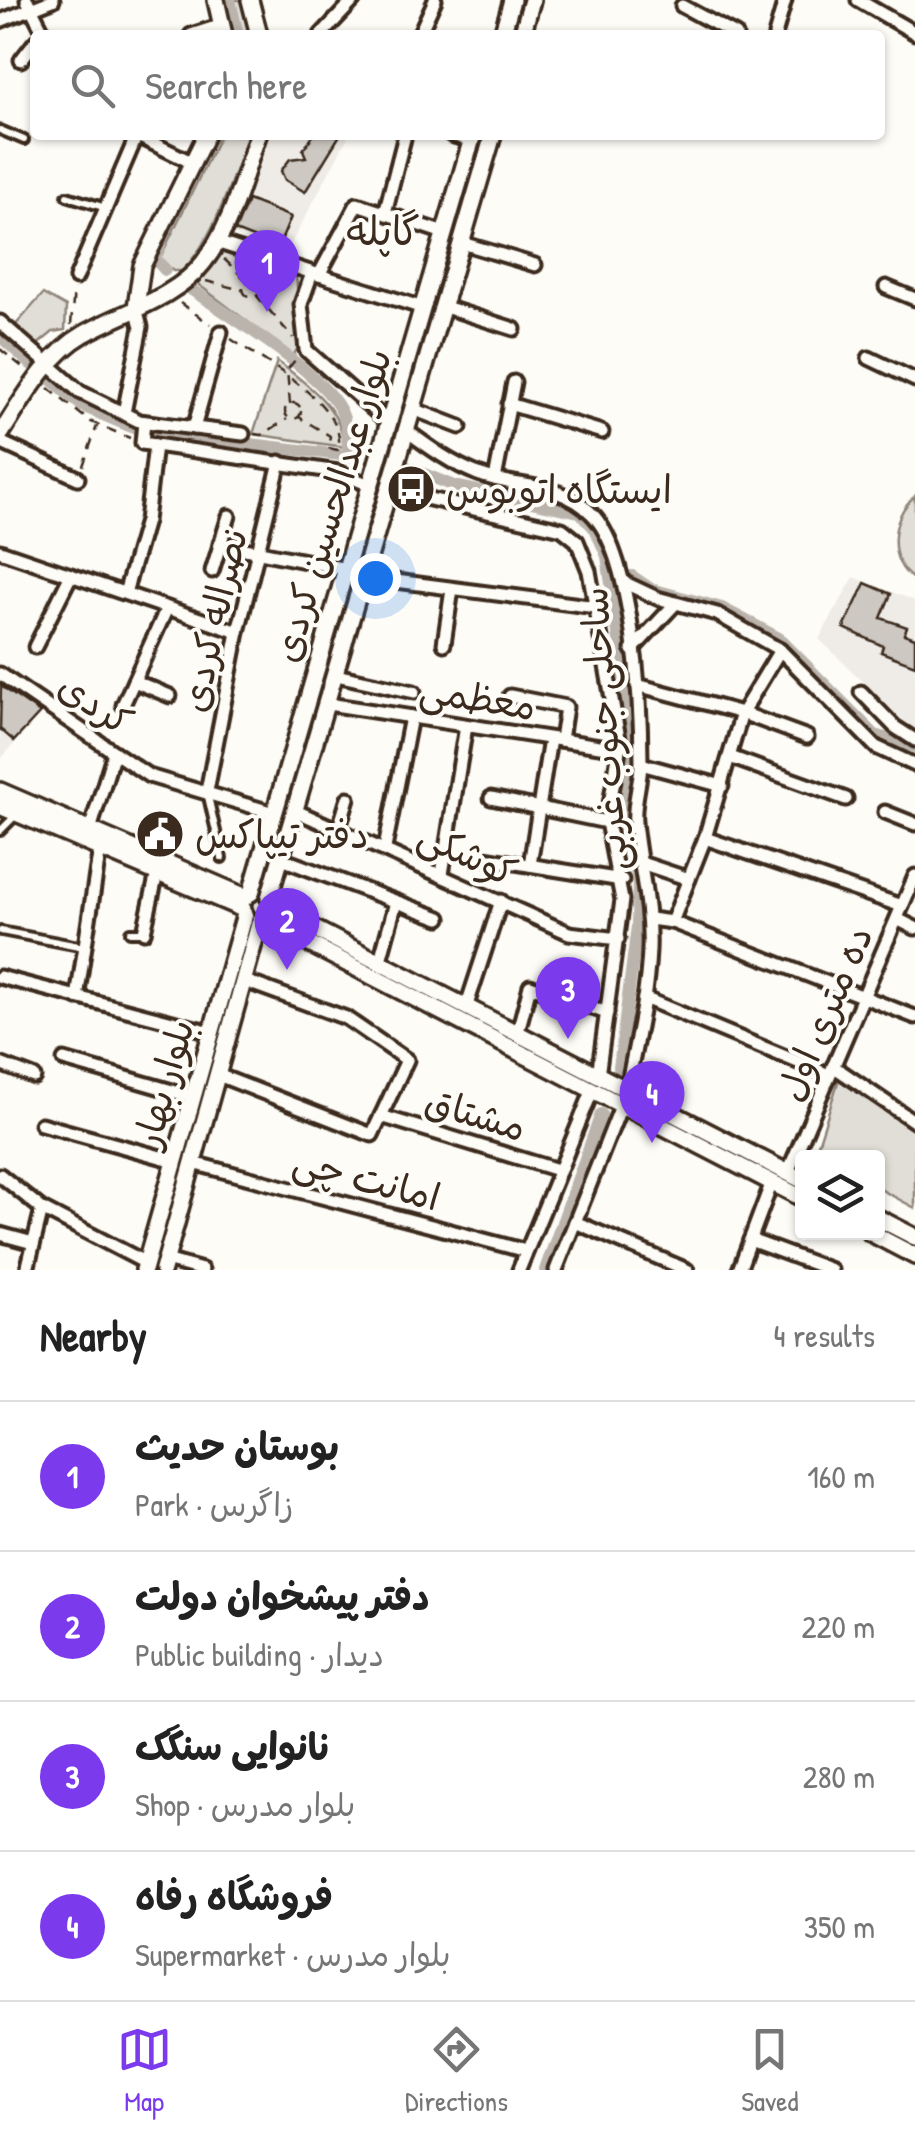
<!DOCTYPE html>
<html lang="en">
<head>
<meta charset="utf-8">
<style>
  :root { --surface:#fff; --page:#f6f6f6; --text:#222; --muted:#767676; --line:#e0e0e0; --accent:#7c3aed }
  body { margin:0; font-family:"Patrick Hand","Playpen Sans Arabic",sans-serif; background:var(--page); color:var(--text) }
  .controls { position:absolute; right:30px; bottom:30px; display:grid; overflow:hidden; border-radius:10px; box-shadow:0 2px 8px #0004 }
  .controls button { width:90px; height:90px; display:grid; place-items:center; padding:0; border:0; border-bottom:2px solid var(--line); background:var(--surface); color:var(--text); font:50px sans-serif }
  .you { position:absolute; left:375px; top:578px; width:35px; height:35px; margin:-25px; border:8px solid #fff; border-radius:50%; background:#1a73e8; box-shadow:0 0 0 15px #1a73e833 }
  .badge { display:grid; place-items:center; width:65px; height:65px; border-radius:50%; background:var(--accent); color:#fff; font-size:32px; font-weight:700 }
  .pin { position:absolute; translate:-50% -82px; filter:drop-shadow(0 2px 5px #0008) }
  .pin::after { content:''; position:absolute; top:52px; width:35px; height:30px; background:inherit; clip-path:polygon(0 0,100% 0,50% 100%) }
  .list { margin:0; padding:0; list-style:none }
  h2 { display:flex; justify-content:space-between; align-items:center; height:130px; margin:0; padding:0 40px; font-size:42px }
  h2 small { font-size:32px; font-weight:400; color:var(--muted) }
  .list li { display:grid; grid-template-columns:65px 1fr auto; gap:30px; align-items:center; box-sizing:border-box; height:150px; padding:0 40px; border-top:2px solid var(--line) }
  .list b { display:block; font-size:38px; white-space:nowrap }
  .list p { margin:0; font-size:32px; white-space:nowrap; color:var(--muted) }
  .list em { font-size:32px; font-style:normal; color:var(--muted) }
  .icon { flex:none; width:55px; height:55px; fill:none; stroke:currentColor; stroke-width:2; stroke-linecap:round; stroke-linejoin:round }
  .map { position:relative; flex:none; width:915px; height:1270px; overflow:hidden }
  .search { position:absolute; background:var(--surface); box-shadow:0 2px 8px #0004; left:30px; right:30px; top:30px; height:110px; display:flex; align-items:center; gap:25px; box-sizing:border-box; padding:0 35px; border-radius:10px; color:var(--muted); font-size:38px }
  .sheet { height:730px; background:var(--surface) }
  nav { display:flex; justify-content:space-around; align-items:center; box-sizing:border-box; height:140px; border-top:2px solid var(--line); background:var(--surface); font-size:28px; color:var(--muted) }
  nav a { display:grid; justify-items:center; gap:5px }
  nav .on { color:var(--accent) }
  .map>svg:first-child { display:block }
</style>
</head>
<body>
<div class="map">
<svg width="915" height="1270" viewBox="0 0 915 1270">
  <rect width="100%" height="100%" fill="#fdfcf7"/>
  <filter id="ink" filterUnits="userSpaceOnUse"><feTurbulence type="fractalNoise" baseFrequency=".01" numOctaves="2"/><feDisplacementMap in="SourceGraphic" scale="20" xChannelSelector="R" yChannelSelector="G"/><feConvolveMatrix kernelMatrix="1 2 1 2 8 2 1 2 1" color-interpolation-filters="sRGB"/></filter>
  <g filter="url(#ink)">
    <!-- built -->
    <g fill="#efece7">
      <polygon points="268,135 349,135 285,255 229,233"/>
      <polygon points="854,577 915,601 915,732 819,639"/>
      <polygon points="2,681 43,711 0,760 0,684"/>
    </g>
    <!-- green -->
    <g fill="#e1ded7" stroke="#8e847a" stroke-width="2.5">
      <polygon points="225,0 242,0 250,35 231,35"/>
      <path d="M 220,135 L 249,135 C 229,182 218,234 182,271 L 173,271 L 160,258 Z"/>
      <polygon points="219,250 296,274 301,343 293,356 195,282"/>
      <polygon points="43,294 66,307 65,330 53,332 36,346 14,327"/>
      <path d="M 277,361 C 308,385 341,407 345,447 L 253,434 Z"/>
      <path d="M 915,496 L 915,580 C 886,563 890,516 915,496 Z"/>
      <polygon points="839,1079 915,1131 915,1208 878,1188 878,1158 815,1154"/>
    </g>
    <g fill="none" stroke-linecap="round" stroke-linejoin="round">
      <!-- canal -->
      <g stroke="#bbb4ad" stroke-width="12">
        <polyline points="230,0 238,35"/>
        <polyline points="161,242 155,259 165,270"/>
        <path d="M 186,286 C 225,313 319,370 340,409 C 348,424 348,439 348,455"/>
        <polyline points="0,336 32,365"/>
        <polyline points="50,379 82,406 136,429"/>
        <polyline points="151,432 358,457"/>
        <polyline points="407,467 454,486 580,512 595,529 607,556 632,732 620,806 638,879 637,926 619,1067"/>
        <polyline points="632,576 651,589 722,608 779,638 875,735 915,747"/>
        <polyline points="545,1270 601,1114"/>
      </g>
    </g>
    <!-- building -->
    <g fill="#cdc8c2" stroke="#3b2a1e" stroke-width="2.5">
      <polygon points="313,135 340,135 305,192 285,180 281,171 290,159 306,157 303,150"/>
      <polygon points="248,200 291,217 278,248 235,231"/>
      <polygon points="865,583 891,594 881,618 907,627 904,634 915,638 915,665 881,652 883,646 844,628"/>
      <polygon points="1,686 40,713 14,741 0,729"/>
    </g>
    <g fill="none" stroke-linecap="round" stroke-linejoin="round">
      <!-- lane casing -->
      <g stroke="#3b2a1e" stroke-width="14">
        <g id="lane">
          <polyline points="0,130 24,140"/>
          <polyline points="67,196 103,207"/>
          <polyline points="207,792 222,858"/>
          <polyline points="0,831 17,814"/>
          <polyline points="1,931 84,947"/>
          <polyline points="130,932 144,932"/>
        </g>
      </g>
      <!-- street casing -->
      <g stroke="#3b2a1e" stroke-width="19">
        <g id="street">
          <polyline points="27,0 45,35"/>
          <polyline points="858,0 915,33"/>
          <polyline points="682,6 736,35"/>
          <polyline points="0,21 53,0"/>
          <polyline points="191,35 222,25"/>
          <polyline points="321,35 354,0"/>
          <polyline points="419,35 435,0"/>
          <polyline points="775,35 785,0"/>
          <polyline points="21,60 35,42"/>
          <polyline points="136,135 193,163"/>
          <polyline points="451,135 472,141"/>
          <polyline points="385,213 405,135"/>
          <polyline points="216,242 423,308"/>
          <polyline points="462,243 535,265"/>
          <polyline points="312,273 301,304 306,350 390,424"/>
          <polyline points="319,275 357,204 444,233"/>
          <polyline points="76,278 137,135"/>
          <polyline points="886,287 915,299"/>
          <polyline points="442,306 514,329"/>
          <polyline points="0,322 80,392 139,421 243,434"/>
          <polyline points="869,358 915,380"/>
          <polyline points="509,404 602,432"/>
          <polyline points="413,409 460,427"/>
          <polyline points="124,413 141,327 136,307"/>
          <polyline points="144,422 142,443 338,472 372,486"/>
          <polyline points="194,428 221,332"/>
          <path d="M 407,431 C 430,448 452,464 478,474 C 517,489 559,481 591,513 C 633,553 641,703 641,762 C 641,782 633,802 635,822 C 639,865 651,907 649,950 C 647,998 635,1046 626,1093"/>
          <polyline points="0,442 78,478"/>
          <polyline points="495,479 514,382"/>
          <polyline points="390,490 562,529 577,541 589,571 620,744 607,822 622,900 598,1076"/>
          <polyline points="220,544 346,569"/>
          <polyline points="0,551 238,632"/>
          <polyline points="212,571 229,516"/>
          <polyline points="365,577 596,607"/>
          <polyline points="623,582 657,598 717,614 780,650 876,747 915,765"/>
          <polyline points="125,593 146,521 155,445"/>
          <polyline points="444,644 452,589"/>
          <polyline points="35,647 71,575"/>
          <polyline points="632,650 676,603"/>
          <polyline points="0,674 149,776 274,813"/>
          <polyline points="336,675 414,692"/>
          <polyline points="134,681 170,696"/>
          <polyline points="637,685 742,713 807,737"/>
          <polyline points="861,692 895,727 915,740"/>
          <polyline points="510,696 566,707 561,740"/>
          <polyline points="328,704 619,749"/>
          <polyline points="123,705 167,608"/>
          <polyline points="730,757 846,799"/>
          <polyline points="641,764 722,786"/>
          <polyline points="207,791 238,632 280,462"/>
          <polyline points="491,798 607,822"/>
          <polyline points="296,811 569,933 618,939"/>
          <polyline points="885,812 915,824"/>
          <polyline points="339,828 348,798"/>
          <polyline points="90,830 114,752"/>
          <polyline points="705,838 902,906"/>
          <polyline points="385,848 411,717"/>
          <polyline points="478,857 622,880"/>
          <polyline points="282,859 440,918"/>
          <polyline points="641,863 689,879"/>
          <polyline points="530,865 550,739"/>
          <polyline points="442,874 466,726"/>
          <polyline points="650,919 672,922 705,838 742,713 780,650"/>
          <polyline points="897,919 915,928"/>
          <polyline points="672,922 915,1017"/>
          <polyline points="144,932 157,873"/>
          <polyline points="379,964 396,902"/>
          <polyline points="0,977 211,1032"/>
          <polyline points="245,981 346,1018 407,1060 381,1116"/>
          <polyline points="77,998 100,848"/>
          <polyline points="644,998 829,1075"/>
          <polyline points="466,1008 501,901"/>
          <polyline points="517,1035 530,986 607,1013"/>
          <polyline points="64,1060 193,1097"/>
          <polyline points="0,1064 34,1077"/>
          <polyline points="833,1066 915,1122"/>
          <polyline points="218,1075 372,1135 381,1116 558,1170"/>
          <polyline points="41,1124 175,1161"/>
          <polyline points="193,1163 526,1251"/>
          <polyline points="788,1172 915,876"/>
          <polyline points="0,1175 42,1209 146,1263"/>
          <polyline points="575,1222 687,1270"/>
          <polyline points="0,1234 33,1243"/>
          <polyline points="750,1240 831,1270"/>
          <polyline points="166,1260 202,1270"/>
          <polyline points="27,1270 42,1209"/>
          <polyline points="519,1270 593,1089"/>
          <polyline points="556,1270 621,1106"/>
          <polyline points="739,1270 772,1182"/>
        </g>
      </g>
      <!-- secondary casing -->
      <g stroke="#3b2a1e" stroke-width="22">
        <g id="secondary">
          <polyline points="216,0 224,35"/>
          <polyline points="250,0 259,35"/>
          <polyline points="502,35 512,0"/>
          <polyline points="522,35 532,0"/>
          <polyline points="136,307 142,266 206,135"/>
          <path d="M 0,435 C 22,401 47,355 84,334 C 121,313 176,298 203,263 C 232,227 243,177 258,135"/>
          <polyline points="0,791 246,897"/>
          <polyline points="0,806 243,909"/>
          <polyline points="251,893 473,135"/>
          <polyline points="269,898 493,135"/>
          <polyline points="272,907 802,1180"/>
          <polyline points="263,920 802,1198"/>
          <polyline points="878,1218 915,1237"/>
          <polyline points="869,1232 915,1256"/>
          <polyline points="144,1270 245,914"/>
          <polyline points="163,1270 260,921"/>
        </g>
      </g>
      <!-- path -->
      <g stroke="#3b2a1e" stroke-width="2.5" stroke-dasharray="10 8" stroke-linecap="butt">
        <polyline points="224,259 247,281"/>
        <circle cx="252" cy="288" r="9"/>
        <polyline points="206,281 242,290"/>
        <polyline points="263,286 294,279"/>
        <polyline points="257,296 293,338"/>
        <polyline points="180,303 210,324"/>
        <polyline points="71,325 74,289"/>
        <path d="M 231,339 C 263,361 350,406 338,450 L 328,448 L 330,436 L 299,417"/>
        <polyline points="0,349 26,370"/>
        <polyline points="48,388 89,421 130,438"/>
        <circle cx="293" cy="411" r="8"/>
        <polyline points="290,404 287,370 296,359"/>
        <polyline points="254,434 262,435 287,419"/>
        <polyline points="83,466 97,426"/>
      </g>
      <!-- lane -->
      <use href="#lane" stroke="#fdfcf7" stroke-width="6"/>
      <!-- street -->
      <use href="#street" stroke="#fdfcf7" stroke-width="11"/>
      <!-- secondary -->
      <use href="#secondary" stroke="#fdfcf7" stroke-width="15"/>
    </g>
  </g>
  <!-- icons -->
  <defs>
    <g id="bus-disc" transform="scale(2.5)"><circle r="9.5" fill="#3b2a1e" stroke="#fdfcf7"/><path d="M-5-6H5V4H4V6H2V4H-2V6H-4V4H-5ZM-3.5-4V0h7V-4ZM-3.5 1.2v1.5H-2V1.2ZM2 1.2v1.5H3.5V1.2Z" fill="#fff"/></g>
    <g id="civic-disc" transform="scale(2.5)"><circle r="9.5" fill="#3b2a1e" stroke="#fdfcf7"/><path d="M-.6-6.5H3V-4.5H.6V-3L4-1V1h2V6H-6V1h2V-1L-.6-3ZM-1.2 2.5V6h2.4V2.5Z" fill="#fff"/></g>
  </defs>
  <g fill-rule="evenodd">
    <use href="#bus-disc" x="411" y="489"/>
    <use href="#civic-disc" x="160" y="834"/>
  </g>
  <g text-anchor="middle" dominant-baseline="central" stroke-width="8" stroke-linejoin="round" paint-order="stroke">
    <!-- poi labels -->
    <g font-size="38" fill="#3b2a1e" stroke="#fdfcf7" text-anchor="start">
      <text x="446" y="489">ایستگاه اتوبوس</text>
      <text x="195" y="834">دفتر تیپاکس</text>
    </g>
    <!-- street labels -->
    <g font-size="38" fill="#3b2a1e" stroke="#fdfcf7">
      <text transform="translate(331 505) rotate(-73)">بلوار عبدالحسین کردی</text>
      <text transform="translate(213 619) rotate(-77)">نصراله کردی</text>
      <text transform="translate(478 697) rotate(9)">معظمی</text>
      <text transform="translate(96 703) rotate(34)">کردی</text>
      <text transform="translate(603 729) rotate(-94)">ساحلی جنوب غربی</text>
      <text transform="translate(468 853) rotate(25)">کوشکی</text>
      <text transform="translate(824 1013) rotate(-67)">ده متری اول</text>
      <text transform="translate(163 1083) rotate(-74)">بلوار بهار</text>
      <text transform="translate(476 1113) rotate(17)">مشتاق</text>
      <text transform="translate(367 1178) rotate(15)">امانت چی</text>
    </g>
    <!-- neighbourhood labels -->
    <g font-size="40" fill="#3b2a1e" stroke="#fdfcf7">
      <text x="383" y="230">گاپله</text>
    </g>
  </g>
</svg>
<div class="controls">
<button><svg class="icon" aria-label="layers" viewBox="0 0 24 24"><path d="M12 4l9 5-9 5-9-5zM3 14l9 5 9-5"/></svg></button>
</div>
<div class="you"></div>
<div class="pin badge" style="left:267px;top:312px">1</div>
<div class="pin badge" style="left:287px;top:970px">2</div>
<div class="pin badge" style="left:568px;top:1039px">3</div>
<div class="pin badge" style="left:652px;top:1143px">4</div>
<div class="search"><svg class="icon" aria-label="search" viewBox="0 0 24 24"><circle cx="10" cy="10" r="6"/><path d="M15 15l6 6"/></svg>Search here</div>
</div>
<section class="sheet">
<h2>Nearby<small>4 results</small></h2>
<ul class="list">
<li><span class="badge">1</span><div><b>بوستان حدیث</b><p>Park · زاگرس</p></div><em>160 m</em></li>
<li><span class="badge">2</span><div><b>دفتر پیشخوان دولت</b><p>Public building · دیدار</p></div><em>220 m</em></li>
<li><span class="badge">3</span><div><b>نانوایی سنگک</b><p>Shop · بلوار مدرس</p></div><em>280 m</em></li>
<li><span class="badge">4</span><div><b>فروشگاه رفاه</b><p>Supermarket · بلوار مدرس</p></div><em>350 m</em></li>
</ul>
</section>
<nav>
<a class="on"><svg class="icon" aria-label="map" viewBox="0 0 24 24"><path d="M3 6l6-2 6 2 6-2v14l-6 2-6-2-6 2zM9 4v14M15 6v14"/></svg>Map</a>
<a><svg class="icon" aria-label="directions" viewBox="0 0 24 24"><path d="M12 3l9 9-9 9-9-9zM9 14v-3h6M13 9l2 2-2 2"/></svg>Directions</a>
<a><svg class="icon" aria-label="saved" viewBox="0 0 24 24"><path d="M7 4h10v16l-5-4-5 4z"/></svg>Saved</a>
</nav>
</body>
</html>
